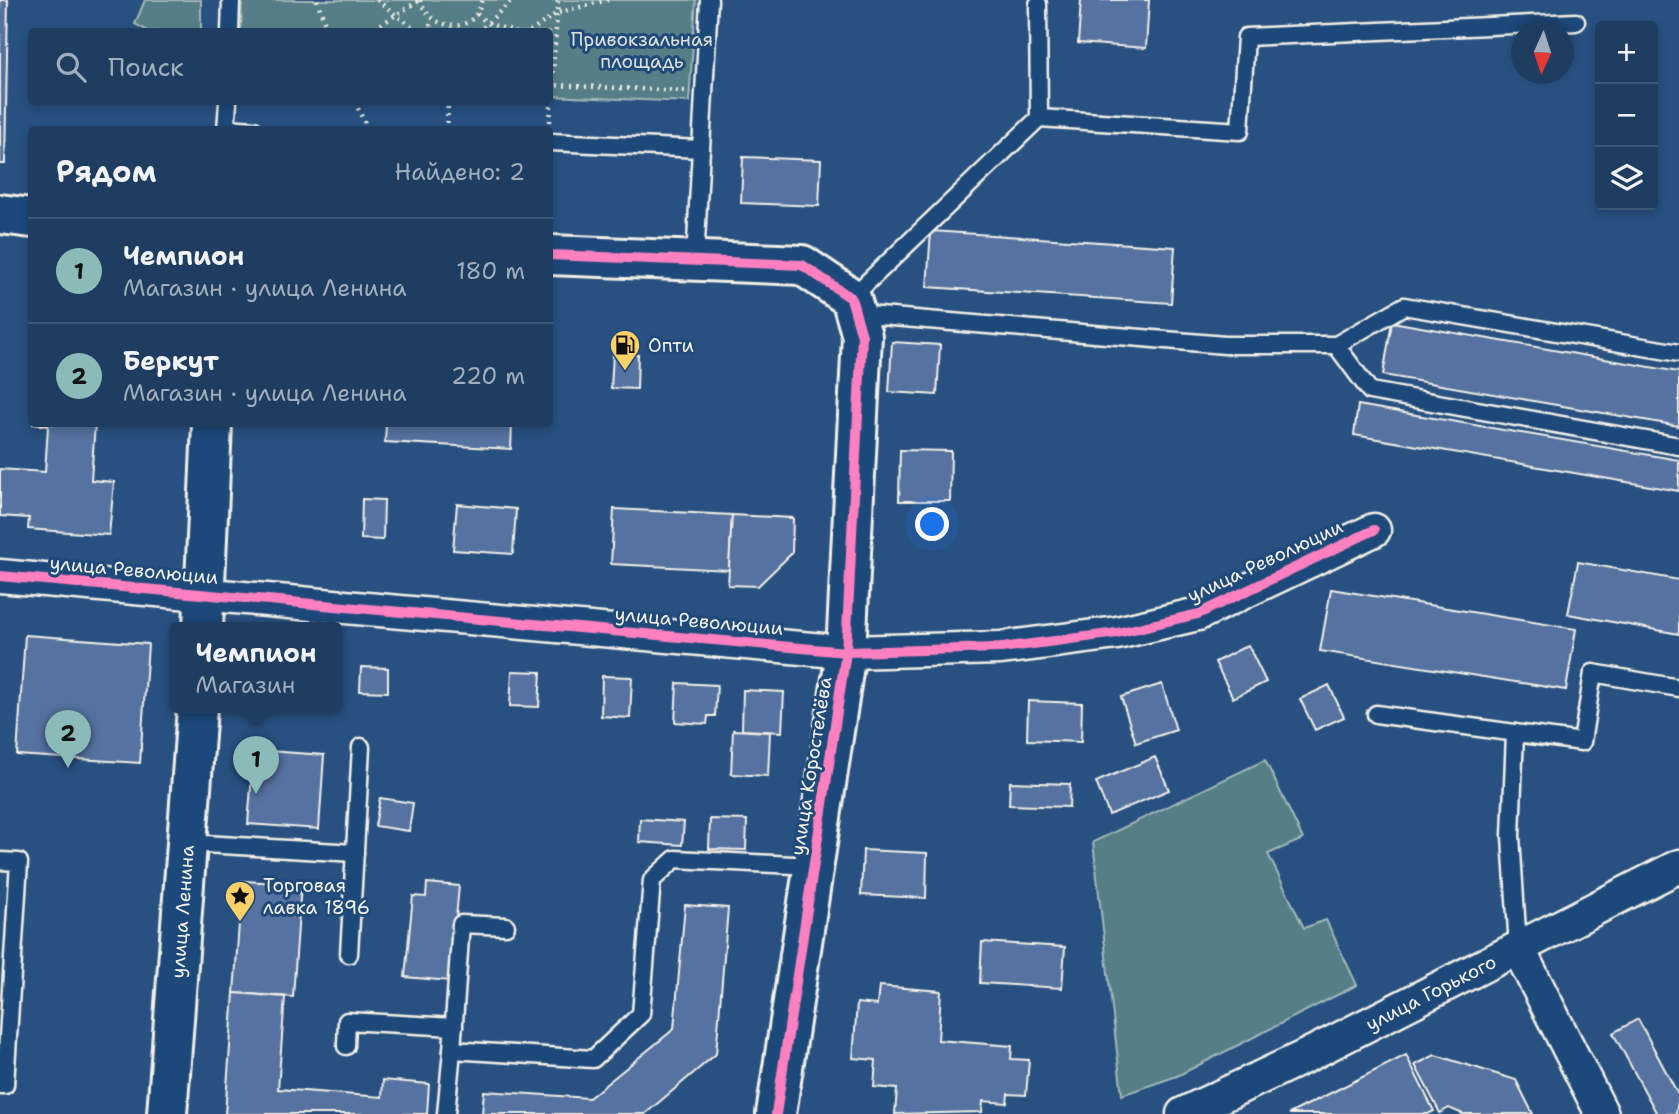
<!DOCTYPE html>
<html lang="ru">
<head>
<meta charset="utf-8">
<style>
  :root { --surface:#1e3d61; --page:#264467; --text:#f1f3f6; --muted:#a1aebd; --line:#3c5676; --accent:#8bbbb9 }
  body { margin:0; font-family:"Shantell Sans",sans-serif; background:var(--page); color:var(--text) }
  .controls { position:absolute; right:21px; top:21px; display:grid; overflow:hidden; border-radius:7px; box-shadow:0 4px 10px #0003 }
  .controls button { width:63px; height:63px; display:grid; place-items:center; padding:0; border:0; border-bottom:2px solid var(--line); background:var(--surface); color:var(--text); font:35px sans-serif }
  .compass { position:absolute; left:1511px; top:21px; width:63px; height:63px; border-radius:50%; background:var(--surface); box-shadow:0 4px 10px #0003; rotate:183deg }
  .you { position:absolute; left:933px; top:525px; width:24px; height:24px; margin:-18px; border:5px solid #fff; border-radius:50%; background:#1a73e8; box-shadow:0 0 0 10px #1a73e833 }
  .badge { display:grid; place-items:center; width:46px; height:46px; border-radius:50%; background:var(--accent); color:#111; font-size:23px; font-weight:700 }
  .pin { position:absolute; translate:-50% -58px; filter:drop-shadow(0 2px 4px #0008) }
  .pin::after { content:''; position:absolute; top:37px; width:24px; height:21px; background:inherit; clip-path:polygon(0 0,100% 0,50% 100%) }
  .popup { position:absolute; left:170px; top:622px; width:172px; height:91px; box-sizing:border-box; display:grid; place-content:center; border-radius:7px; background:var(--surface); filter:drop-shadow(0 2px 5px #0005); font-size:23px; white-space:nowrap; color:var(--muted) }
  .popup b { font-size:26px; color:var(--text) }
  .popup::after { content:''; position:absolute; left:50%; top:100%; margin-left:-14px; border:14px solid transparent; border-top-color:var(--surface) }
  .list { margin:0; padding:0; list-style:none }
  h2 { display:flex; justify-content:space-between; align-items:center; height:91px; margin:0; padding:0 28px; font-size:30px }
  h2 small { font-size:23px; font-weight:400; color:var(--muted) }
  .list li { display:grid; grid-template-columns:46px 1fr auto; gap:21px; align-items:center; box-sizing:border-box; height:105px; padding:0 28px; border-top:2px solid var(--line) }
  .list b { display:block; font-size:26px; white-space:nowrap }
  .list p { margin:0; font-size:23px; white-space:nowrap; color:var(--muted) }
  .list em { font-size:23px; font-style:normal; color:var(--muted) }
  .icon { flex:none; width:38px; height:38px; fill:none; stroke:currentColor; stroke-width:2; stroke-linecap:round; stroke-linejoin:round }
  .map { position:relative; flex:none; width:1679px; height:1114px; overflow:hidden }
  .search { position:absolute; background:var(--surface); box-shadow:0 4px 10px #0003; left:28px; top:28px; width:525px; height:77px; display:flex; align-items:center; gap:18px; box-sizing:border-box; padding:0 24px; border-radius:7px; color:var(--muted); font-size:26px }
  .panel { position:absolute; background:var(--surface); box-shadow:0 4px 10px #0003; left:28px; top:126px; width:525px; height:301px; border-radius:7px }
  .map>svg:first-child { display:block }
</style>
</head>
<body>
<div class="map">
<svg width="1679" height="1114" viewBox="0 0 1679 1114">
  <rect width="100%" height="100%" fill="#285181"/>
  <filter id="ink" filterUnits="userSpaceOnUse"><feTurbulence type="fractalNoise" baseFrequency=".0143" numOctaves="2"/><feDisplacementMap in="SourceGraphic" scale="14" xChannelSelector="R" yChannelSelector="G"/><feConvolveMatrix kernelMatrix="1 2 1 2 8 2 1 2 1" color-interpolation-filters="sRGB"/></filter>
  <g filter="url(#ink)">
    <!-- green -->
    <g fill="#547e86" stroke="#a4b8b7" stroke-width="2">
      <polygon points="145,0 201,0 201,31 148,31 135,24"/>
      <polygon points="242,0 696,0 689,102 550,96 550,32 241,31"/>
      <polygon points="1265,760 1303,839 1268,854 1304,928 1326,920 1357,985 1177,1076 1122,1095 1093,842"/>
    </g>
    <!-- building -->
    <g fill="#5572a0" stroke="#f4f1e8" stroke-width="2">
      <polygon points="0,0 8,0 5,164 0,164"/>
      <polygon points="1081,0 1149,0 1146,48 1078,43"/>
      <polygon points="743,157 821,160 819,206 741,203"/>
      <polygon points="931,231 1175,247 1171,303 927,287"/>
      <polygon points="1392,322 1679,372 1679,426 1383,375"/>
      <polygon points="892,342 940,345 937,395 889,392"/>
      <polygon points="613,354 638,355 637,389 611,388"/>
      <polygon points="1358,405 1679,460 1679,491 1354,435"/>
      <polygon points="32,424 95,424 91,480 114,482 109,535 28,529 29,518 0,516 0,469 45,472 48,426"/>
      <polygon points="386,424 512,424 511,449 385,442"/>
      <polygon points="900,450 951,451 950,501 899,501"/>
      <polygon points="362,499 384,500 383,540 361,539"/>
      <polygon points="457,504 516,509 513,554 453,550"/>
      <polygon points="614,509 732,515 729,570 611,564"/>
      <polygon points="732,515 793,518 792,553 758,586 728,585"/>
      <polygon points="1578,562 1679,580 1679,634 1568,614"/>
      <polygon points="1331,589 1576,629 1566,690 1320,651"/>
      <polygon points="25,635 148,644 140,763 17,755"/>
      <polygon points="1248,645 1266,682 1233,698 1215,662"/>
      <polygon points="361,667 388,668 388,692 360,691"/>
      <polygon points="512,671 541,672 539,707 510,706"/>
      <polygon points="602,676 632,677 630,718 601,716"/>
      <polygon points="677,683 717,685 715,716 708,716 707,724 675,722"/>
      <polygon points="1162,684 1176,730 1136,743 1121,697"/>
      <polygon points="1329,685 1344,717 1315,730 1300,699"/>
      <polygon points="743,690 784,692 782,732 742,730"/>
      <polygon points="1028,701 1082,703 1081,742 1027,740"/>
      <polygon points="733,730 770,732 768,776 731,774"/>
      <polygon points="254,750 324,755 319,829 248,824"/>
      <polygon points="1155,757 1169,790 1109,815 1096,782"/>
      <polygon points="1010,782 1070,784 1069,807 1009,805"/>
      <polygon points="380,798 413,803 409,831 375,826"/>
      <polygon points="640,819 684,822 682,845 639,842"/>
      <polygon points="710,819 747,820 746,850 709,849"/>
      <polygon points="863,850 927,853 926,898 861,895"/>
      <polygon points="242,881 301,884 293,997 234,993"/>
      <polygon points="427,883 459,886 450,981 405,977 413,896 426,897"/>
      <polygon points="685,905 728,908 716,1054 645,1114 482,1114 484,1091 589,1098 674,1029"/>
      <polygon points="982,942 1065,947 1062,988 980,983"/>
      <polygon points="879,986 941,991 938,1040 1012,1046 1011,1059 1029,1060 1026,1095 1008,1094 1007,1103 983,1101 982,1112 895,1114 897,1089 874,1087 876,1060 853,1058 857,1003 877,1005"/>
      <polygon points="234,993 285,997 278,1089 382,1097 383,1080 429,1084 427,1114 225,1114"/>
      <polygon points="1638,1019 1679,1096 1676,1114 1657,1114 1613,1033"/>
      <polygon points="1406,1055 1434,1111 1428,1114 1289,1114"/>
      <polygon points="1435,1055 1516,1080 1533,1114 1463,1114 1449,1108 1440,1113 1415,1065"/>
    </g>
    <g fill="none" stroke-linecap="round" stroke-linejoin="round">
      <!-- service casing -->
      <g stroke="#f4f1e8" stroke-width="21">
        <g id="service">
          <polyline points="230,32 231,0"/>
          <polyline points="1039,118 1240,131 1246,37 1576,22"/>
          <polyline points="227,128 254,130"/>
          <polyline points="226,130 228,102"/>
          <polyline points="550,142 701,149 709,0"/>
          <polyline points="695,261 701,149"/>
          <polyline points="851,298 1039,118 1038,4"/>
          <polyline points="856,314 1225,345 1336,345 1404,306 1679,353"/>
          <polyline points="1336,345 1370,391 1679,446"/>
          <polyline points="1376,714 1582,742 1593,673 1679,688"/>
          <polyline points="1515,733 1511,836 1518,948"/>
          <polyline points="187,843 355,853"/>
          <polyline points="0,861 19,862 5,1085 0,1085"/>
          <polyline points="349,954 361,747"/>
          <polyline points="346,1046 347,1021 454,1027"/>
          <polyline points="452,1050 461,924 506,926"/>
          <polyline points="446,1114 452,1050 593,1059 641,1014 652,880 675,859 813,866"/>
        </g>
      </g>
      <!-- minor casing -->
      <g stroke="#f4f1e8" stroke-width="37">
        <g id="minor">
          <polyline points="0,576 846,652 1001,648 1117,633 1198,614 1374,530"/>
          <polyline points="1518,948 1602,1114"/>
          <path id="s1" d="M 1183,1114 L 1304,1057 L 1679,866"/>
        </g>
      </g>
      <!-- tertiary casing -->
      <g stroke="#f4f1e8" stroke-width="44">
        <g id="tertiary">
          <polyline points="0,214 32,218"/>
          <polyline points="550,255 802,265 851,298 862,336 846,652 776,1114"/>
          <polyline points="203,628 212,424"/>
          <path id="s2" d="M 167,1114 L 197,708"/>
        </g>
      </g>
      <!-- path -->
      <g stroke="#f4f1e8" stroke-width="4.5" stroke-dasharray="2 5" stroke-linecap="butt">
        <polyline points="317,0 328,32"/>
        <polyline points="377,0 418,32"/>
        <path d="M 420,0 C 430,31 475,37 482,0"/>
        <polyline points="477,14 487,23 515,32"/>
        <polyline points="369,32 420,0"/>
        <polyline points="426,32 433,21"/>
        <polyline points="478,32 512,0"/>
        <polyline points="530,32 557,13 608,0"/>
        <polyline points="550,85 685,91"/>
        <polyline points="355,102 368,130"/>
        <polyline points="550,122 558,0"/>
        <polyline points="447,130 448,102"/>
      </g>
      <!-- service -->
      <use href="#service" stroke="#1f4a7a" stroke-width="16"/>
      <!-- minor -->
      <use href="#minor" stroke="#1f4a7a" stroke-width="32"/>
      <!-- tertiary -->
      <use href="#tertiary" stroke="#1f4a7a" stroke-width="38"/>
      <!-- cycleway casing -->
      <g stroke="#1f4a7a" stroke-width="15">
        <g id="cycleway">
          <polyline points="550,255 802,265 851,298 862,336 846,652 776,1114"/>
          <polyline points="0,576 846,652 1001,648 1117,633 1198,614 1374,530"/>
        </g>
      </g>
      <!-- cycleway -->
      <use href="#cycleway" stroke="#ff80c0" stroke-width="10"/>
    </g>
  </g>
  <!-- icons -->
  <defs>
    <g id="fuel-pin" transform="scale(1.575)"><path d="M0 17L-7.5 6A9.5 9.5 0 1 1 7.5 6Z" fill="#ffd166" stroke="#1f4a7a"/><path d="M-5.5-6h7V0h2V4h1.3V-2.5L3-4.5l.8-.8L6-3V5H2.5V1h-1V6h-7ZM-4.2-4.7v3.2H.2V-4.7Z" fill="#111"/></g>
    <g id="sight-pin" transform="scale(1.575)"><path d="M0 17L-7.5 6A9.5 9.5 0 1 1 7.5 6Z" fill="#ffd166" stroke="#1f4a7a"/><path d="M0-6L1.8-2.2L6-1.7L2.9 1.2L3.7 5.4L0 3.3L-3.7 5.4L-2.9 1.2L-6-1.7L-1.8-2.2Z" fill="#111"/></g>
  </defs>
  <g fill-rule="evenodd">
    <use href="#fuel-pin" x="625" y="345"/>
    <use href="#sight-pin" x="240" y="896"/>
  </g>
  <g text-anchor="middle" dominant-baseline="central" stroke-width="6" stroke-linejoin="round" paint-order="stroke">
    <!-- park labels -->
    <g font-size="19" fill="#dce0d9" stroke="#1f4a7a">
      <text x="642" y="39">Привокзальная<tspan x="642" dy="22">площадь</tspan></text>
    </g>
    <!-- poi labels -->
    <g font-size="19" fill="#f4f1e8" stroke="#1f4a7a" text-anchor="start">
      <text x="648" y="345">Опти</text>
      <text x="263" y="885">Торговая<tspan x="263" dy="22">лавка 1896</tspan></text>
    </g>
    <!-- street labels -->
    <g font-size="19" fill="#f4f1e8" stroke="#1f4a7a">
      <text transform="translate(1265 561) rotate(-25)">улица Революции</text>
      <text transform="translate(134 570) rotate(5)">улица Революции</text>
      <text transform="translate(699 621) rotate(5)">улица Революции</text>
      <text transform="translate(811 766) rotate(-81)">улица Коростелёва</text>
      <text stroke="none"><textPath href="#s2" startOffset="203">улица Ленина</textPath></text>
      <text stroke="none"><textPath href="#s1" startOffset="276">улица Горького</textPath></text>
    </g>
  </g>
</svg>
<div class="controls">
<button>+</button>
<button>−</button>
<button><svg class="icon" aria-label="layers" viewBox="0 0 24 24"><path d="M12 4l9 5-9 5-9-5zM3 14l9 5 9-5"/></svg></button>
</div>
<svg class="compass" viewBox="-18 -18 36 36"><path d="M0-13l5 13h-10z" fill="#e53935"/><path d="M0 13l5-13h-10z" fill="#a1aebd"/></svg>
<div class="you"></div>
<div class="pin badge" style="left:256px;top:794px">1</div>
<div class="popup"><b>Чемпион</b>Магазин</div>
<div class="pin badge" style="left:68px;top:768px">2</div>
<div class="search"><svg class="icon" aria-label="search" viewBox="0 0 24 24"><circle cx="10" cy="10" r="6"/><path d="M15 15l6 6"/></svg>Поиск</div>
<section class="panel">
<h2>Рядом<small>Найдено: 2</small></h2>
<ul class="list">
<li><span class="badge">1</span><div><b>Чемпион</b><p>Магазин · улица Ленина</p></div><em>180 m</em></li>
<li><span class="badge">2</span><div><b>Беркут</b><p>Магазин · улица Ленина</p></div><em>220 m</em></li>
</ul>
</section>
</div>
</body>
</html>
